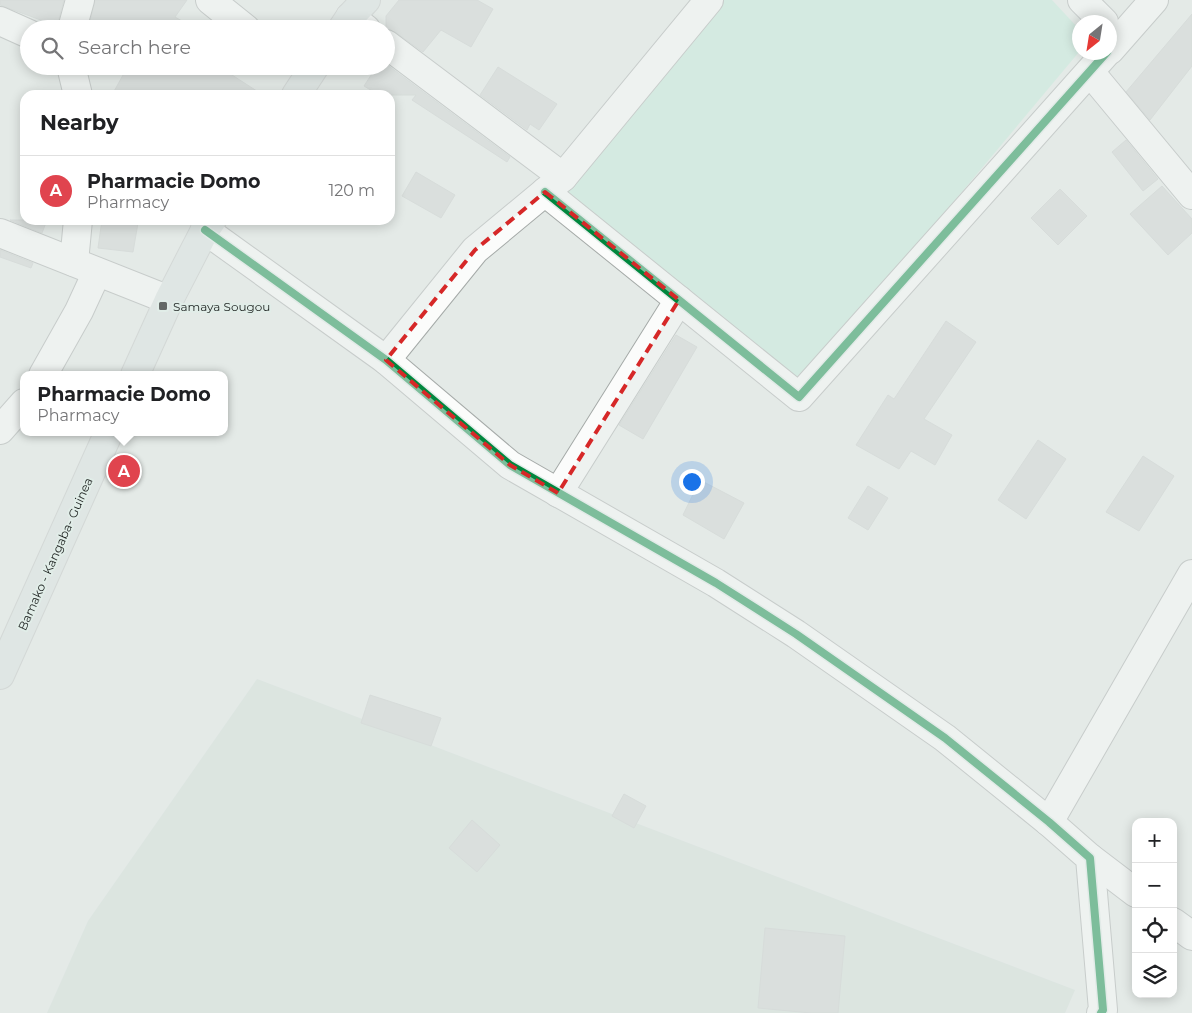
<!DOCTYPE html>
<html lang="en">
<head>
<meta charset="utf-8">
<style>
  :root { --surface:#fff; --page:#f2f2f2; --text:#202124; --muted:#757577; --line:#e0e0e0; --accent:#db2777 }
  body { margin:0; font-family:Montserrat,sans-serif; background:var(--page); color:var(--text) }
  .controls { position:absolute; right:15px; bottom:15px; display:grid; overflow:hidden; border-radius:10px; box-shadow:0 2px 12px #0003 }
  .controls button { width:45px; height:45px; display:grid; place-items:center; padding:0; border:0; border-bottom:1px solid var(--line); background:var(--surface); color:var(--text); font:25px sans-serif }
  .compass { position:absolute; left:1072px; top:15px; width:45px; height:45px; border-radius:50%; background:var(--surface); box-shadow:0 2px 12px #0003; rotate:210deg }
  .you { position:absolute; left:691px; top:481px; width:18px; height:18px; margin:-12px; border:4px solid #fff; border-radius:50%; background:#1a73e8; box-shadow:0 0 0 8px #1a73e833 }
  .badge { display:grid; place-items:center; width:32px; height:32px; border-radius:50%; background:var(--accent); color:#fff; font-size:16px; font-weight:700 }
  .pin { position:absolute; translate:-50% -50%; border:2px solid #fff; box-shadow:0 1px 5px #0006 }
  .popup { position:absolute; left:20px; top:371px; width:208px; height:65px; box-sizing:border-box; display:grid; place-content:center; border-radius:10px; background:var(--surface); filter:drop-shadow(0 1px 4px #0005); font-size:16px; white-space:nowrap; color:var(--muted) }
  .popup b { font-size:19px; color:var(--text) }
  .popup::after { content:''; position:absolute; left:50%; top:100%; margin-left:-10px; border:10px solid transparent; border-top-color:var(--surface) }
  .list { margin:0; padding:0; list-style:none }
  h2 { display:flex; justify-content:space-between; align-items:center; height:65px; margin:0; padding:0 20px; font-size:21px }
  h2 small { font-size:16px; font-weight:400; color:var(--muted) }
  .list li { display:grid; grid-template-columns:32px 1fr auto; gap:15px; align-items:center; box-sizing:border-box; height:70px; padding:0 20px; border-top:1px solid var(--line) }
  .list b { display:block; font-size:19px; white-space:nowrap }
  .list p { margin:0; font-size:16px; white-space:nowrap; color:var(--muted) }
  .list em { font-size:16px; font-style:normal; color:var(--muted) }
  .icon { flex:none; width:28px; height:28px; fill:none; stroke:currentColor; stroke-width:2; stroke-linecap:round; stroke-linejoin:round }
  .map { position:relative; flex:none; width:1192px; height:1013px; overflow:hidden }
  .search { position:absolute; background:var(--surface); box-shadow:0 2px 12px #0003; left:20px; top:20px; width:375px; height:55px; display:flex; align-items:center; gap:12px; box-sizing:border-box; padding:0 18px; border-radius:28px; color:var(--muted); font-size:19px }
  .panel { position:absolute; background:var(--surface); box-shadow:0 2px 12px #0003; left:20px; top:90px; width:375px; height:135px; border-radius:15px }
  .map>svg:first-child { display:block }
</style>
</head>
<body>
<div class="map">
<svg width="1192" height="1013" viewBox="0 0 1192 1013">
  <rect width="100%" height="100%" fill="#e4eae7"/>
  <!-- built -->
  <polygon fill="#d2dfd8" points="257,679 1075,990 1065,1013 47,1013 88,921"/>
  <!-- green -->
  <polygon fill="#c2ead9" points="716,0 1052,0 1079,29 1079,52 797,389 563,193"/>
  <!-- building -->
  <g fill="#ced3d0" stroke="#c7ccca">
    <polygon points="0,0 64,0 57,26 0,5"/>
    <polygon points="95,0 187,0 175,17 196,29 88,29"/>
    <polygon points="399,0 477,0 493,9 471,47 441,30 423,52 395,32 386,29 386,16"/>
    <polygon points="1192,14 1192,66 1150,120 1126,92"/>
    <polygon points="386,64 510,157 507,162 412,100 416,95 379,95 364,86 377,66 386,66"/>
    <polygon points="128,66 237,66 232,75 263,95 112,95"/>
    <polygon points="498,67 557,104 539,130 530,124 527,130 480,95"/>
    <polygon points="1126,140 1158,179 1143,191 1112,152"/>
    <polygon points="416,172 455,195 441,218 402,196"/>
    <polygon points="1162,186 1192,219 1192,233 1168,255 1130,214"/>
    <polygon points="1060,189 1087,216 1058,245 1031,218"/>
    <polygon points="10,220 47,220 42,233"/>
    <polygon points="102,220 120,220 138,223 133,252 98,248"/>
    <polygon points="0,250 33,263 31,268 0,257"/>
    <polygon points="946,321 976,342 924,419 952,435 935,465 911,451 899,469 856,445 888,395 894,399"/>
    <polygon points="676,335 697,347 643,439 619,425"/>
    <polygon points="1038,440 1066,459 1026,519 998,500"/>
    <polygon points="1143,456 1174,476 1139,531 1106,512"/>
    <polygon points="700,480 744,503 724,539 683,515"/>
    <polygon points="868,486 888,498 868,530 848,518"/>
    <polygon points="370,695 441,718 431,746 361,723"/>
    <polygon points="624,794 646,806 634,828 612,816"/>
    <polygon points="472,820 500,845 477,872 449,848"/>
    <polygon points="765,928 845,936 838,1013 811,1013 758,1008"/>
  </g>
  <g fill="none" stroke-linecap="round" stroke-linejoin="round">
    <!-- minor casing -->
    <g stroke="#a5aaa8" stroke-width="30">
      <g id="minor">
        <polyline points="210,0 246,29"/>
        <polyline points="1082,0 1104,22"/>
        <polyline points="350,17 366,29"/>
        <polyline points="0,21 29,34"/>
        <polyline points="72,29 80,0"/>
        <polyline points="386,44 563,177"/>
        <polyline points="1110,50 1154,0"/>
        <polyline points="71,66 78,95"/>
        <polyline points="1090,72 1192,195"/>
        <polyline points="545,192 799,397 1107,52"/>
        <polyline points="205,230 386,360 510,465 716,583 796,634 945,738 1049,822 1090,858 1103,1010 1101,1013"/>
        <polyline points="0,233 169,300"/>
        <polyline points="74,262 78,220"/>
        <polyline points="386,360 475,250 563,177 709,0"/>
        <polyline points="558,493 679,300"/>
        <polyline points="1049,822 1192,574"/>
        <polyline points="1090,858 1136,893"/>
        <polyline points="1173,922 1192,936"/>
      </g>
    </g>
    <!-- tertiary casing -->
    <g stroke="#a5aaa8" stroke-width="30">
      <g id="tertiary">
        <polyline points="43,375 79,311 97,272"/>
        <polyline points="0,430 24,403"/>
      </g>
    </g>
    <!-- primary casing -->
    <g stroke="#c0c4c2" stroke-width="30">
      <g id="primary">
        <polyline points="342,29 350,17 366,0"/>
        <polyline points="296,95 315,66"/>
        <polyline points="135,375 169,300 205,230 212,220"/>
        <polyline points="0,675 109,432"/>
      </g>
    </g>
    <!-- minor -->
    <use href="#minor" stroke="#fbfcfb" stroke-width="28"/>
    <!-- tertiary -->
    <use href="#tertiary" stroke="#fbfcfb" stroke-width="28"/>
    <!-- primary -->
    <use href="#primary" stroke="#d9e2df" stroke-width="28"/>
    <!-- cycleway casing -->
    <g stroke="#e1ede8" stroke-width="11">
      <g id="cycleway">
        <polyline points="545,192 799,397 1107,52"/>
        <polyline points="205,230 386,360 510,465 716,583 796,634 945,738 1049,822 1090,858 1103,1010 1101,1013"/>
      </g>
    </g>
    <!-- cycleway -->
    <use href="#cycleway" stroke="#00873e" stroke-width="8"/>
  </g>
  <!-- marked area -->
  <path d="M0 0H1192V1013H0ZM 545,192 L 679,300 L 558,493 L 510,465 L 386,360 L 475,250 Z" fill="#e4eae7" fill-opacity=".55" fill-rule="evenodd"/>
  <path fill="none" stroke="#d62828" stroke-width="4" stroke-dasharray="10 6" stroke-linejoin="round" d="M 545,192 L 679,300 L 558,493 L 510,465 L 386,360 L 475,250 Z"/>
  <!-- markers -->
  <rect fill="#646967" stroke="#e1ede8" stroke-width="2" x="158" y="301" width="10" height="10" rx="2.5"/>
  <g text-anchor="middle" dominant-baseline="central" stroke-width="4" stroke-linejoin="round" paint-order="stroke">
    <!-- poi labels -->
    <g font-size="12" fill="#1f2422" stroke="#e1ede8" text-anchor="start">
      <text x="173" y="306">Samaya Sougou</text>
    </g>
    <!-- street labels -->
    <g font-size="12" fill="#1f2422" stroke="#e1ede8">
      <text transform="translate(55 554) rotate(-66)">Bamako - Kangaba- Guinea</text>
    </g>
  </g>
</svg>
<div class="controls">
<button>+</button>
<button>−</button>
<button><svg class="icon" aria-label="locate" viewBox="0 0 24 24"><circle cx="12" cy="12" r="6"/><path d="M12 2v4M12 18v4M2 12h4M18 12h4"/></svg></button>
<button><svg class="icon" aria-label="layers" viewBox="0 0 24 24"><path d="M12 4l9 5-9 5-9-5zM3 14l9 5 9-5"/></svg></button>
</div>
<svg class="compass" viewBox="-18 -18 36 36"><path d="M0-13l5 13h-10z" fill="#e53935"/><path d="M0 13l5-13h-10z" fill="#757577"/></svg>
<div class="you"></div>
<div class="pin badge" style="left:124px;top:471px;background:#e0444e">A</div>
<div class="popup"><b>Pharmacie Domo</b>Pharmacy</div>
<div class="search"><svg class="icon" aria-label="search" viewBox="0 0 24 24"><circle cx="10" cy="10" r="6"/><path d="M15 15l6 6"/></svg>Search here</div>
<section class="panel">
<h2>Nearby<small></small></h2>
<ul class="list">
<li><span class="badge" style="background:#e0444e">A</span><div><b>Pharmacie Domo</b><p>Pharmacy</p></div><em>120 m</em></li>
</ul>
</section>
</div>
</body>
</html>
